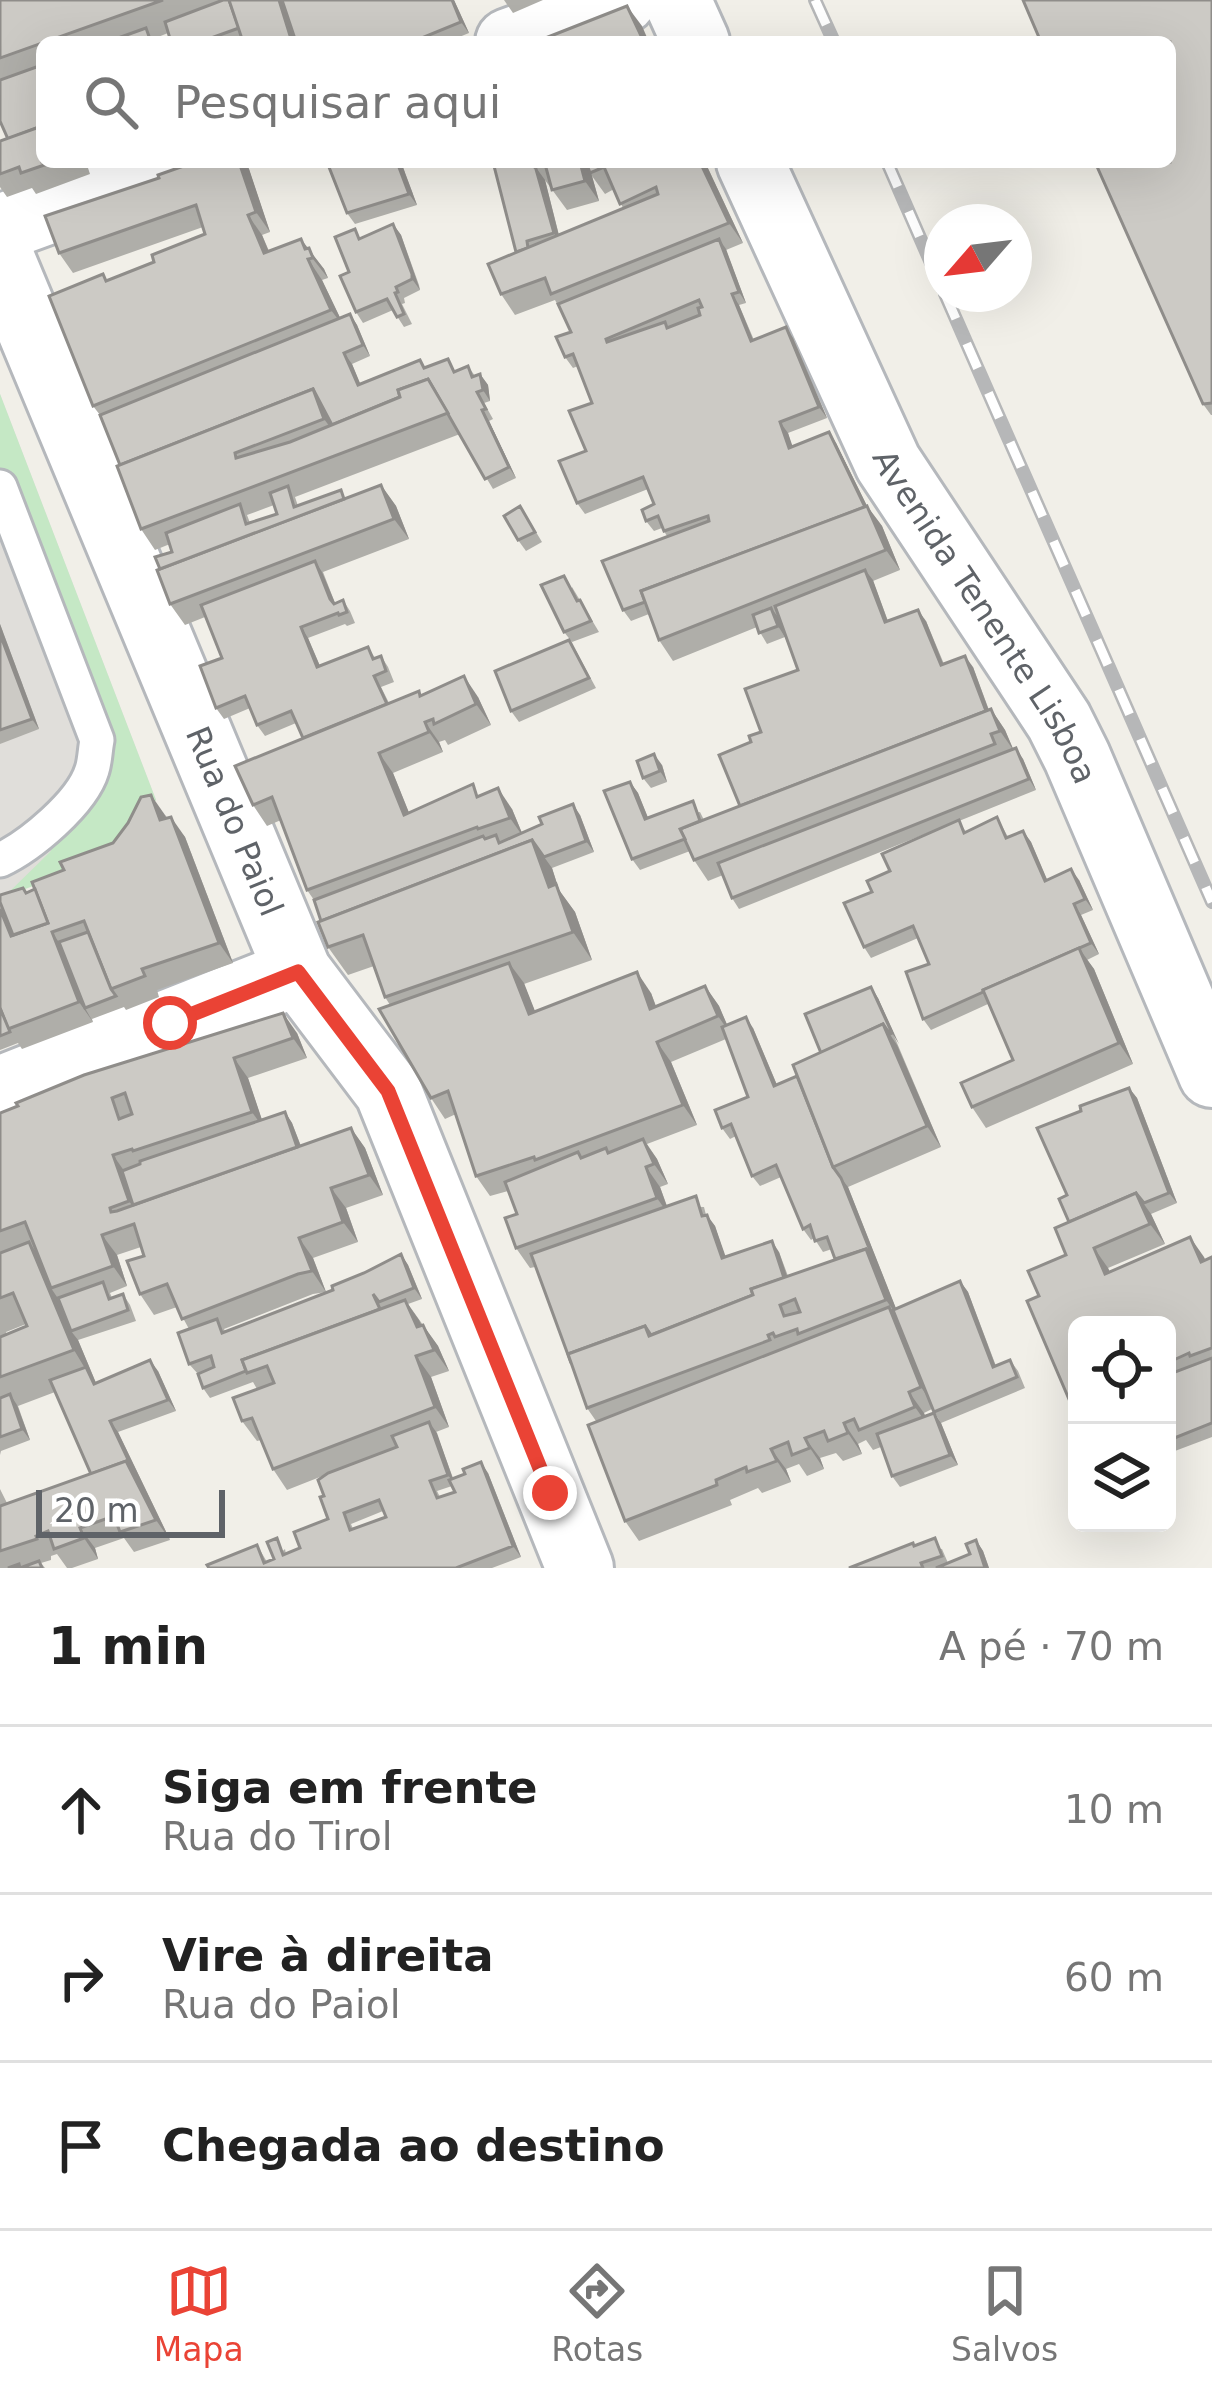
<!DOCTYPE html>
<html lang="pt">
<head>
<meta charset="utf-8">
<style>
  :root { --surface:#fff; --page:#f2f2f2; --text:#222; --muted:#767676; --line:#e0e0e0; --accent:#ea4335 }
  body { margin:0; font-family:"DejaVu Sans",sans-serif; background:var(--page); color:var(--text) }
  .controls { position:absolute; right:36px; bottom:36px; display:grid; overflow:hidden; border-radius:18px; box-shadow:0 12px 48px #0002 }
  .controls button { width:108px; height:108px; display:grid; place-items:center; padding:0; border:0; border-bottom:3px solid var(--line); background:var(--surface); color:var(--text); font:60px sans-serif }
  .compass { position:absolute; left:924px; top:204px; width:108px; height:108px; border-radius:50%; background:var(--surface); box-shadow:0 12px 48px #0002; rotate:242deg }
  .scale { position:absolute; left:36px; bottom:30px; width:189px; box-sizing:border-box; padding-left:12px; border:6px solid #5f6368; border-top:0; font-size:33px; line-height:42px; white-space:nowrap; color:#5f6368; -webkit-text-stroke:9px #fff; paint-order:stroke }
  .stop { position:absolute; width:36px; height:36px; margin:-27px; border:9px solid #ea4335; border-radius:50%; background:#fff }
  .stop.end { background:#ea4335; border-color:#fff; box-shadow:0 3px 12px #0008 }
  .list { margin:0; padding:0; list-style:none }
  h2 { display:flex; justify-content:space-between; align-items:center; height:156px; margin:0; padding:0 48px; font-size:51px }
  h2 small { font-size:39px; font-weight:400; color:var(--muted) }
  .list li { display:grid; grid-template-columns:78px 1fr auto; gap:36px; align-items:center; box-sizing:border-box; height:168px; padding:0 48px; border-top:3px solid var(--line) }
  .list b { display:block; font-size:45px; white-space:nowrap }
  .list p { margin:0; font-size:39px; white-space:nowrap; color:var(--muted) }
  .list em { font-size:39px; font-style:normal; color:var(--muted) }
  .icon { flex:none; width:66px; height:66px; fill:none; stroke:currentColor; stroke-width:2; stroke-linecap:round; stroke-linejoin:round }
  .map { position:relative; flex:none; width:1212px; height:1568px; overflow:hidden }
  .search { position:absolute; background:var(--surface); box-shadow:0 12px 48px #0002; left:36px; right:36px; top:36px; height:132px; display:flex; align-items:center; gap:30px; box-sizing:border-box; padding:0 42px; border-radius:18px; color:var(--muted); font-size:45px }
  .sheet { height:660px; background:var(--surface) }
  nav { display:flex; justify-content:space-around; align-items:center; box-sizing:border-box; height:168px; border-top:3px solid var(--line); background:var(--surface); font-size:33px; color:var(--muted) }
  nav a { display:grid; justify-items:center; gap:6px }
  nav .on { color:var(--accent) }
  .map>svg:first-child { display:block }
</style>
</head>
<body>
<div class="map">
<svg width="1212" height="1568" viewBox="0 0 1212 1568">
  <rect width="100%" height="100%" fill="#f1efe8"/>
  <!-- industrial -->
  <polygon fill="#e0deda" points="0,394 156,800 0,899"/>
  <!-- green -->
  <polygon fill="#c5e8c5" points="0,394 156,800 134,835 73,871 4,897 50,852 74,814 91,774 0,487"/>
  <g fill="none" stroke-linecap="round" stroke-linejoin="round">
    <!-- lane casing -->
    <g stroke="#b5b8bc" stroke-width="39">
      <path id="lane" d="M 0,487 L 97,740 C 95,750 95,761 92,770 C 82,803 30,846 0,860"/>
    </g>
    <!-- street casing -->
    <g stroke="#b5b8bc" stroke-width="72">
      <g id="street">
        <polyline points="677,0 696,42"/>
        <polyline points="509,42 623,0"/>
        <path id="s1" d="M 750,162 L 888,463 L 1059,721 L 1077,757 L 1212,1074"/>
        <polyline points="0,228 181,162"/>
        <path id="s2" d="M 0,256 L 298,972 L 388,1091 L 580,1568"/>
        <polyline points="0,1090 298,972"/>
      </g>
    </g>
    <!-- lane -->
    <use href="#lane" stroke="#fff" stroke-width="33"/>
    <!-- street -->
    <use href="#street" stroke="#fff" stroke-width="66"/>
    <!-- rail casing -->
    <g stroke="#b6b7b8" stroke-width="14">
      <g id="rail">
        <polyline points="815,0 834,42"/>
        <polyline points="887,162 942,288"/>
        <polyline points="945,294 1212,902"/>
      </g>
    </g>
    <!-- rail -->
    <use href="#rail" stroke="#fff" stroke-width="9" stroke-dasharray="27" stroke-linecap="butt"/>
  </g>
  <!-- wall -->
  <g fill="#afaea9" fill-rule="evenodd">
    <polygon points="0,0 454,0 469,33 447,42 243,42 243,40 237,42 171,42 168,33 153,39 154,42 42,42 42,162 106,162 88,168 90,174 36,194 32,188 7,197 0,187 0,141 8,139 0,121"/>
    <polygon points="504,0 543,0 513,13"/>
    <polygon points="1212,0 1212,415 1211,415 1203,404"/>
    <path d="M 195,162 L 245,162 L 249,169 L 270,232 L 262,235 L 269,251 L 308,249 L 324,269 L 328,278 L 322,280 L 340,318 L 350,314 L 357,325 L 370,356 L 352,364 L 360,384 L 420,360 L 425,368 L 457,371 L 468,366 L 475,376 L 480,374 L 488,385 L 490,401 L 484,403 L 493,419 L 489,421 L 516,478 L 493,489 L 460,434 L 295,497 L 298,506 L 346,498 L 381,485 L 396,506 L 409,539 L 323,572 L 335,603 L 343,600 L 350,611 L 355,623 L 347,626 L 345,624 L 308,638 L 320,666 L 368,647 L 375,658 L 381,656 L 388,667 L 394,682 L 381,687 L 389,703 L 419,691 L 422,695 L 478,697 L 491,725 L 448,745 L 445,740 L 439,742 L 443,752 L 393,773 L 409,813 L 481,795 L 512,809 L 522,833 L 580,815 L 594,852 L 552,868 L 559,890 L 575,912 L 592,960 L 524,984 L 535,1012 L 651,993 L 656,1006 L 705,986 L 719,1006 L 727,1025 L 753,1028 L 777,1085 L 797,1076 L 878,998 L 941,1147 L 848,1187 L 896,1309 L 960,1281 L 968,1292 L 996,1366 L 1010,1360 L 1018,1371 L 1025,1388 L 941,1423 L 932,1409 L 924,1413 L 925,1416 L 934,1413 L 941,1423 L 958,1465 L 900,1487 L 892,1476 L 881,1447 L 873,1450 L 866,1440 L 858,1444 L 862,1454 L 843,1461 L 836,1453 L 820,1458 L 824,1469 L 807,1476 L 799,1464 L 786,1469 L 791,1482 L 762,1493 L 758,1488 L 730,1500 L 732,1505 L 639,1541 L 625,1521 L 596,1421 L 587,1408 L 535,1267 L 530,1268 L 516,1248 L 517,1214 L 508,1191 L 490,1196 L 476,1176 L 456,1114 L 445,1119 L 431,1098 L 390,1005 L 385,997 L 374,966 L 348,975 L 328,947 L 314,900 L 307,890 L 281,820 L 267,826 L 253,805 L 303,738 L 296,723 L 265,736 L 257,725 L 250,708 L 224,719 L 216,708 L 222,658 L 205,617 L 185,625 L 170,604 L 160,569 L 172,552 L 170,544 L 155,550 L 141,529 L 120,465 L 100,415 L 93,406 L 103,274 L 107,280 L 154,262 L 205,234 L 203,227 L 73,273 L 59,253 L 159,178 ZM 274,505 L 277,514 L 250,523 L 247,515 ZM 726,1039 L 748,1097 L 722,1128 L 730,1139 L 736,1136 L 752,1176 L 760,1186 L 781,1177 L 803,1229 L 811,1240 L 814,1238 L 823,1252 L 832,1249 L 835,1259 L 788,1276 L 779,1252 L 725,1257 L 715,1226 L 706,1215 L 704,1207 L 667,1206 L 660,1187 L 668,1184 L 657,1159 L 647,1144 L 697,1125 L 671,1062 Z"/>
    <polygon points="401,162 417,205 355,224 347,213"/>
    <path d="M 493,162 L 705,162 L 743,243 L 726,250 L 746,303 L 739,305 L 754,340 L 793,338 L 827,418 L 788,433 L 792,447 L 836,443 L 867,506 L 882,526 L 900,570 L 873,581 L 888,621 L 926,621 L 944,664 L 973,667 L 989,710 L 991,709 L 1005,730 L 1013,749 L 1023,759 L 1036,790 L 959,821 L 966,832 L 997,817 L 1008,837 L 1023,831 L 1031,842 L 1047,880 L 1079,880 L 1093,910 L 1081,915 L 1099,954 L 1087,960 L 1094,969 L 1133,1064 L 986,1128 L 972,1107 L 1013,1060 L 988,1004 L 931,1030 L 923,1019 L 929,964 L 918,938 L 871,958 L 864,947 L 872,892 L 890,871 L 930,832 L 739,909 L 732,898 L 723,875 L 708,881 L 694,860 L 690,851 L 640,870 L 632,859 L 630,782 L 638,793 L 648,818 L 700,812 L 704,820 L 740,806 L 751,742 L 761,732 L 798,670 L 785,637 L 767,644 L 757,627 L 673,661 L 659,640 L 649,614 L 631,621 L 623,610 L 667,536 L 662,528 L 654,531 L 646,521 L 654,504 L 648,489 L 585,514 L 577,503 L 592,403 L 578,366 L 573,368 L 565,357 L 571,332 L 555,300 L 515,315 L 501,294 L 517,252 ZM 592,176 L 605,194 L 614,189 L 623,208 L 559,235 L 545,180 L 567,210 L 599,201 Z"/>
    <polygon points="393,224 401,235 419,285 420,290 404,298 405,303 402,304 412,324 404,327 393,310 363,323 356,312 349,272 361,238"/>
    <polygon points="527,517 542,542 526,551 518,540"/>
    <polygon points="572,587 599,632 572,642 564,632"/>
    <polygon points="0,624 39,729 0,744"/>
    <polygon points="576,651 596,688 519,722 511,711"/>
    <polygon points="662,765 667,782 651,788 643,778"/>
    <polygon points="165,815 185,837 233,963 157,990 159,997 126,1010 124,1007 92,1019 93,1022 22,1049 18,1043 0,1050 0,895 26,893 35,889 64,870"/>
    <path d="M 297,1033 L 307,1058 L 248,1078 L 262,1120 L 285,1112 L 292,1123 L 301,1146 L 351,1128 L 365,1148 L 383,1195 L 346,1208 L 358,1242 L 313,1258 L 326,1292 L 313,1294 L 224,1329 L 225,1331 L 333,1290 L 401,1254 L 408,1265 L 422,1299 L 408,1304 L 438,1346 L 449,1371 L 431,1377 L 449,1427 L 436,1432 L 453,1478 L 488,1473 L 521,1557 L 492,1568 L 209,1568 L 257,1545 L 267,1562 L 274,1559 L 285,1549 L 286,1554 L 300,1548 L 328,1519 L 324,1496 L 325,1475 L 287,1490 L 273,1469 L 261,1440 L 257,1441 L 242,1421 L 257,1389 L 253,1382 L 210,1398 L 203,1388 L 198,1374 L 189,1364 L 189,1329 L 177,1307 L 154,1315 L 140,1294 L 144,1256 L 141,1247 L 117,1255 L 127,1286 L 110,1293 L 112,1298 L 123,1294 L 130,1305 L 136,1321 L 78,1340 L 96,1383 L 158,1371 L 176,1411 L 118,1432 L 170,1540 L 134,1552 L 124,1538 L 95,1548 L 98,1559 L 72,1568 L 67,1568 L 57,1554 L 51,1556 L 51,1560 L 41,1563 L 45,1568 L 0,1568 L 0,1489 L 7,1503 L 91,1474 L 55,1392 L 18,1406 L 30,1440 L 1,1451 L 0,1455 L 0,1113 ZM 26,1324 L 27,1326 L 7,1335 L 6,1332 ZM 452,1486 L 455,1492 L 440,1497 L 437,1491 ZM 383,1511 L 386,1517 L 353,1529 L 351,1524 Z"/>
    <polygon points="1129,1088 1137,1098 1177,1203 1151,1214 1165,1244 1108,1268 1110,1272 1206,1260 1212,1257 1212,1437 1167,1454 1167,1325 1077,1325 1077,1413 1071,1404 1039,1296 1066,1255 1069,1222 1067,1195 1081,1111"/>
    <polygon points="976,1540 983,1551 989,1568 849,1568 915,1545 942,1549 948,1563 970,1554"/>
  </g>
  <!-- shaded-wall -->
  <g fill="#8f8d8a">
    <polygon points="279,0 287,0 300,42 292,42"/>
    <polygon points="452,0 454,0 469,33 461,22"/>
    <polygon points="627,6 642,26 649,42 644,42"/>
    <polygon points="239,162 245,162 249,169 270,232 256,212"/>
    <polygon points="397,162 401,162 417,205 409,194"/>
    <polygon points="580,162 588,162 599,201 585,181"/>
    <polygon points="700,162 705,162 743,243 729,223"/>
    <polygon points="537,169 545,180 561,244 554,233"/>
    <polygon points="248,215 262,235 278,274 264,253"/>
    <polygon points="393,224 401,235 420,290 412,279"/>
    <polygon points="301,239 324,269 328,278 305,249"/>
    <polygon points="719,239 726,249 746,303 739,292"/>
    <polygon points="308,259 322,280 346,330 331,310"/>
    <polygon points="732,294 739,305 758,352 751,341"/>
    <polygon points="350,314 357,325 370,356 363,345"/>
    <polygon points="786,327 793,338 827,418 819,407"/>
    <polygon points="344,353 352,364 365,395 358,385"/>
    <polygon points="480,374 488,385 490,401 483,390"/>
    <polygon points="313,389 327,410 339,439 324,419"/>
    <polygon points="482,410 489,421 516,478 509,467"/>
    <polygon points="780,422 788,433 797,459 789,448"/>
    <polygon points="829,432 836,443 869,510 867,506 882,526 900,570 886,550"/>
    <polygon points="381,485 396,506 409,539 394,519"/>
    <polygon points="315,561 322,572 338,610 330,599"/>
    <polygon points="865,570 873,580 892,633 885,622"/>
    <polygon points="771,608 779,618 785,637 778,626"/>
    <polygon points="918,610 926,621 948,676 941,665"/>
    <polygon points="0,624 39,729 32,719 0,634"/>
    <polygon points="301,627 308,638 325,678 317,667"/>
    <polygon points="965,656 973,667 997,733 990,722"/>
    <polygon points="464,676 478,697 491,725 476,704"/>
    <polygon points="991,709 1005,730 1014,751 1000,731"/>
    <polygon points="425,722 439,742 443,752 429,732"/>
    <polygon points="1016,748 1023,759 1036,790 1029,779"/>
    <polygon points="379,753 393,773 418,835 404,815"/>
    <polygon points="654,754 662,765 667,782 660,771"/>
    <polygon points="630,782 638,793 653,830 645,819"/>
    <polygon points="498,788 512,809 524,838 510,818"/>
    <polygon points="151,795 165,815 175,840 160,820"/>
    <polygon points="573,804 580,815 594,852 586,841"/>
    <polygon points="171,817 185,837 233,963 219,943"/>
    <polygon points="1023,831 1031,842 1052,891 1045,881"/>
    <polygon points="532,840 552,868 559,890 575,912 592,960 573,932 549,887"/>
    <polygon points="1071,869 1079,880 1093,910 1085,899"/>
    <polygon points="1074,904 1081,915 1099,954 1091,943"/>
    <polygon points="52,932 66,953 85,1008 93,1022 79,1002"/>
    <polygon points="1079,948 1094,969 1133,1064 1119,1043"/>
    <polygon points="509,963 524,983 544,1034 529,1014"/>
    <polygon points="637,972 651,993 664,1029 650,1009"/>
    <polygon points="705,986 719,1006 732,1036 718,1016"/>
    <polygon points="871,987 878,998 899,1044 892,1033"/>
    <polygon points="283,1013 297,1033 307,1058 293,1038"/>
    <polygon points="746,1017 753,1028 782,1097 774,1086"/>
    <polygon points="883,1024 897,1045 941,1147 927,1126"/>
    <polygon points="657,1042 671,1062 697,1125 683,1105"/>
    <polygon points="234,1058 248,1078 266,1132 252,1112"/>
    <polygon points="1129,1088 1137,1098 1177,1203 1169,1193"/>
    <polygon points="285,1112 292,1123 309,1168 302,1158"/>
    <polygon points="351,1128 365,1148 383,1195 369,1175"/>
    <polygon points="643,1139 657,1159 668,1184 654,1164"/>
    <polygon points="113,1155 127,1175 139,1215 129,1201"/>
    <polygon points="646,1167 660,1187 671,1218 657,1198"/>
    <polygon points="841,1178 848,1187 901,1321 886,1300"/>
    <polygon points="331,1188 346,1208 358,1242 343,1222"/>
    <polygon points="1136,1193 1151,1214 1165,1244 1150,1224"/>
    <polygon points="707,1215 715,1226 730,1269 722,1258"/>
    <polygon points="102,1235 117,1255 127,1286 113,1266"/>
    <polygon points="1190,1237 1204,1257 1212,1274 1201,1262"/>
    <polygon points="299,1238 313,1258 326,1292 312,1271"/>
    <polygon points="772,1241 779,1252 795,1300 788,1289"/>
    <polygon points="29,1242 49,1270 51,1288 65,1309 71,1331 78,1340 101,1395 74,1350"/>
    <polygon points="1094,1248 1108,1268 1119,1294 1105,1274"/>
    <polygon points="401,1254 408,1265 422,1299 414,1288"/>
    <polygon points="960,1281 968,1292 1000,1378 993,1367"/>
    <polygon points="405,1300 419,1320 432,1348 417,1327"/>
    <polygon points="889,1307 903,1328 935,1408 921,1387"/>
    <polygon points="423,1325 438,1346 449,1371 434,1350"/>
    <polygon points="416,1356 431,1377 449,1427 435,1407"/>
    <polygon points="150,1360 158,1371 176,1411 168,1400"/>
    <polygon points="909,1392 924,1413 929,1427 915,1407"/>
    <polygon points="10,1394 17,1405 30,1440 22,1429"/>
    <polygon points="934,1413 941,1423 958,1465 950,1455"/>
    <polygon points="110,1421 118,1432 170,1540 156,1520 126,1461"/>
    <polygon points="429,1422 437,1433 455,1485 448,1475"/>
    <polygon points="844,1423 858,1444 862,1454 848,1433"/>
    <polygon points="805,1438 820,1458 824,1469 810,1448"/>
    <polygon points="771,1449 786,1469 791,1482 777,1461"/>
    <polygon points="481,1462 488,1473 521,1557 513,1546"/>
    <polygon points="80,1528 95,1548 98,1559 84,1538"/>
    <polygon points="976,1540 983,1551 989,1568 985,1568"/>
  </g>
  <!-- building -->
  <g fill="#cccac5" stroke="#8f8d8a" stroke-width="3" fill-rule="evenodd">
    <polygon points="0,0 163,0 0,58"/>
    <polygon points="223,0 229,0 239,28 211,38 212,42 171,42 165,22"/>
    <polygon points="229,0 279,0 292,42 243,42"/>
    <polygon points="282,0 452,0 461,22 412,42 296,42"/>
    <polygon points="1023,0 1212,0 1212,403 1203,404 1095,162 1170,162 1170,42 1041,42"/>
    <polygon points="627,6 644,42 544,42 543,39"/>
    <polygon points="146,28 151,42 107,42"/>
    <polygon points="42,65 42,126 8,139 0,121 0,80"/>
    <polygon points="42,126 42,162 53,162 21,173 19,167 0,174 0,141"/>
    <polygon points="195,162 239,162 256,212 248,215 264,253 301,239 305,249 309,248 313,258 308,259 331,310 93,406 49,296 103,274 106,281 154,262 152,255 205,234 196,205 59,253 45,216 159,178 158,175"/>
    <polygon points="327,162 397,162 409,194 347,213"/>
    <polygon points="493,162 534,162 554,233 527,241 528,248 516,252"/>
    <polygon points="534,162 580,162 585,181 552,190 545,164 535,167"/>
    <polygon points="586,162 700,162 729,223 551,294 545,278 501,294 488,264 658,194 656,187 620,204 604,167 590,173"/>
    <polygon points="393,224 412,274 412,279 396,287 398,292 395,293 404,314 397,317 387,299 356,312 340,276 349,272 335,237 355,229 359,239"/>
    <path d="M 719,239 L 739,292 L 732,294 L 751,341 L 786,327 L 819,407 L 780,422 L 789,448 L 829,432 L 865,507 L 641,591 L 645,602 L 623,610 L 602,561 L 709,521 L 708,516 L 664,531 L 658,516 L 646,521 L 642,510 L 654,504 L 643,477 L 577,503 L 559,461 L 586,451 L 569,411 L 592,403 L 573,354 L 565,357 L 556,337 L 571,332 L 558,304 ZM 699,300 L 702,307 L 698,308 L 700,315 L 667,328 L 665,322 L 607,342 L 606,339 Z"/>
    <polygon points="350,314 363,345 344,353 358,385 420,360 424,368 448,359 454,372 468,366 472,377 480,374 483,390 477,392 486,409 482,410 509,467 485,479 428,379 398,390 400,397 332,425 313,389 120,465 100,415"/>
    <polygon points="428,379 448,413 141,529 117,466 313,389 324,419 235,453 236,458 290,442 400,397 398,390"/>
    <polygon points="381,485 394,519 170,604 157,570"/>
    <polygon points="288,486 294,507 341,490 344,499 160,569 155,557 172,552 166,533 240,504 246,524 277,514 270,493"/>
    <polygon points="520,506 535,532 518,540 504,516"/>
    <polygon points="867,506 886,550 659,640 641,591"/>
    <polygon points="315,561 330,599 334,604 343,600 347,612 339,615 338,613 301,627 317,667 368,647 373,659 381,656 386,671 374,676 387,704 303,738 291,711 257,725 245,696 216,708 200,666 222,658 201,605"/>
    <polygon points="865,570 885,622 918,610 941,665 965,656 986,711 740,806 719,755 751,742 749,736 761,732 745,689 798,670 775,606"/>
    <polygon points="564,576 577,601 580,600 591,621 564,632 541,585"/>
    <polygon points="771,608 778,626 759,633 753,615"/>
    <polygon points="0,634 32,719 0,730"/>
    <polygon points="569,640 589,678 511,711 495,671"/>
    <polygon points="464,676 476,704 434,724 433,719 425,722 429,732 379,753 404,815 473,784 477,797 498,788 510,818 478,829 477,827 307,890 272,797 253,805 235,766 419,691 420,696"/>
    <polygon points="991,709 1000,731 991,734 995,744 694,860 680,829"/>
    <polygon points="1016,748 1029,779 732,898 718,863"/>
    <polygon points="654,754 660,771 643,778 637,761"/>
    <polygon points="630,782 645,819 693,801 700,821 680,829 685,839 632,859 604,791"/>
    <polygon points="151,795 160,820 171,817 219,943 142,969 145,976 111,989 84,921 52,932 79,1002 8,1029 0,1008 0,909 11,936 48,923 32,882 64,870 60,862 113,843 128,823 141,797"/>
    <polygon points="573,804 586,841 544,857 532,840 321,921 314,900 483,836 485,839 496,835 499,843 542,824 539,817"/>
    <polygon points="997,817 1006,838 1023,831 1045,881 1071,869 1085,899 1074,904 1091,943 983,990 983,992 923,1019 906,972 929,964 913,926 864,947 844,903 872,892 867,881 890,871 882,854 959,820 964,833"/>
    <polygon points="532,840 549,887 556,884 573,932 385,997 363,935 328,947 318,922"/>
    <polygon points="23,888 26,893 35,889 48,923 13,935 0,902 0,895"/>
    <polygon points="88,932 111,989 116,996 85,1008 59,942"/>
    <polygon points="1079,948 1119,1043 972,1107 961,1083 1013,1060 983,990"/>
    <polygon points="509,963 529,1014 637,972 650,1009 705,986 718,1016 657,1042 683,1105 535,1160 534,1157 476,1176 448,1091 431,1098 379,1009"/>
    <polygon points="871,987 892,1033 890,1034 883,1024 821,1053 805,1014"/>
    <polygon points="0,1008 10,1032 0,1036"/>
    <path d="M 283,1013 L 293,1038 L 234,1058 L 252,1112 L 133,1151 L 132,1149 L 113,1155 L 129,1201 L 110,1208 L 111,1212 L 117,1211 L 351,1128 L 369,1175 L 331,1188 L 343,1222 L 299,1238 L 312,1271 L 298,1274 L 182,1319 L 167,1284 L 140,1294 L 127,1261 L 144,1256 L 134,1224 L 102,1235 L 113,1266 L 51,1288 L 25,1222 L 0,1231 L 0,1113 L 18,1106 L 16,1103 L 84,1075 ZM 125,1093 L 132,1114 L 119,1119 L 112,1098 Z"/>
    <polygon points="746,1017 774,1086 797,1076 833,1167 841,1178 873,1258 866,1249 835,1259 827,1237 815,1241 810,1225 803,1229 776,1165 752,1176 731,1124 722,1128 715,1110 748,1097 722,1027"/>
    <polygon points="883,1024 927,1126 833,1167 793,1065"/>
    <polygon points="1129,1088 1169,1193 1144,1203 1136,1193 1069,1222 1059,1199 1067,1195 1037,1128 1081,1111 1080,1106"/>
    <polygon points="285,1112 297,1147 133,1205 122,1171 140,1164 140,1161"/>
    <polygon points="643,1139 654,1164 646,1167 657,1198 516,1248 505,1218 517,1214 505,1182 578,1152 581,1158 606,1148 608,1153"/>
    <polygon points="1136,1193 1150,1224 1094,1248 1105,1274 1190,1237 1201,1262 1212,1257 1212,1348 1190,1356 1189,1353 1167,1363 1167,1325 1077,1325 1077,1402 1071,1404 1027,1301 1039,1296 1028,1271 1066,1255 1055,1228"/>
    <polygon points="696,1196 702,1216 707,1215 722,1258 772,1241 784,1278 751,1289 753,1295 651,1335 645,1326 568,1354 571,1363 531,1254"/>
    <polygon points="29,1242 74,1350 0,1377 0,1337 27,1326 13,1293 0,1298 0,1253"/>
    <path d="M 866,1249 L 886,1300 L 798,1334 L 797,1329 L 775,1337 L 773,1333 L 768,1335 L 770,1340 L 587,1408 L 568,1354 L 645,1326 L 649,1336 L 753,1295 L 751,1289 ZM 795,1299 L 800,1312 L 784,1316 L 780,1305 Z"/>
    <polygon points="401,1254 414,1288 379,1302 373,1294 380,1309 242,1360 246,1371 203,1388 198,1374 214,1367 211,1356 189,1364 178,1333 217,1319 222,1333 333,1290 332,1286 364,1273"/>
    <polygon points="960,1281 993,1367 1010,1360 1017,1377 934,1412 893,1310"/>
    <polygon points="103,1282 109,1299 123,1294 128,1310 71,1331 58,1298"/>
    <polygon points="405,1300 417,1327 423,1325 434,1350 416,1356 435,1407 273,1469 252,1418 242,1421 233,1398 274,1383 267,1366 247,1373 242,1360"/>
    <polygon points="889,1307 921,1387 909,1392 915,1407 859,1430 854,1419 844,1423 848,1433 828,1441 824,1431 805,1438 810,1448 792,1455 788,1442 771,1449 777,1461 747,1472 746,1467 716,1480 717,1485 625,1521 588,1425"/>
    <polygon points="1212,1358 1212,1423 1167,1441 1167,1375"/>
    <polygon points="150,1360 168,1400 110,1421 133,1470 126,1461 91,1474 50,1380 86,1367 94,1384"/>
    <polygon points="10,1394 22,1429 0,1437 0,1398"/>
    <polygon points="934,1413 950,1455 892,1476 877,1434"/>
    <path d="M 429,1422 L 448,1475 L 430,1481 L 437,1498 L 455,1492 L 449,1480 L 465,1474 L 463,1469 L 481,1462 L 513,1546 L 456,1568 L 209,1568 L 207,1565 L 257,1545 L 264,1563 L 274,1559 L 267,1542 L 277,1538 L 283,1555 L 300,1548 L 294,1532 L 328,1519 L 320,1497 L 324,1496 L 318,1480 L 328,1473 L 397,1447 L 392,1436 ZM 379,1500 L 386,1517 L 350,1530 L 344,1513 Z"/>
    <polygon points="126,1461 156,1520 120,1532 114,1516 80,1528 84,1538 54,1549 48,1531 36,1536 37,1539 0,1551 0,1506"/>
    <polygon points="935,1538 942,1556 921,1563 923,1568 849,1568 913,1543 914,1546"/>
    <polygon points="976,1540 985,1568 936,1568 970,1554 966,1544"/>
    <polygon points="39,1561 42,1568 8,1568 19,1564 20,1568"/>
  </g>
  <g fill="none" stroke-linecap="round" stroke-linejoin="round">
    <!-- route -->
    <polyline stroke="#ea4335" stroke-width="15" points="170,1023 298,972 388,1091 550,1493"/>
  </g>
  <g text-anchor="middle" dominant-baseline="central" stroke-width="9" stroke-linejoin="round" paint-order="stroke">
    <!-- street labels -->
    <g font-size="33" fill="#5f6368" stroke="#fff">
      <text stroke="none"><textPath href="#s1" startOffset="513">Avenida Tenente Lisboa</textPath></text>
      <text stroke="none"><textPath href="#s2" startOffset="612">Rua do Paiol</textPath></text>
    </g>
  </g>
</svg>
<div class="controls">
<button><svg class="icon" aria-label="locate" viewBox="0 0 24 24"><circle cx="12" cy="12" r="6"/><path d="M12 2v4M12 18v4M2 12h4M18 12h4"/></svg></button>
<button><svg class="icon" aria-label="layers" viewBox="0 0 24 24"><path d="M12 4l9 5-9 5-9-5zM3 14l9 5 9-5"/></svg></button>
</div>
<svg class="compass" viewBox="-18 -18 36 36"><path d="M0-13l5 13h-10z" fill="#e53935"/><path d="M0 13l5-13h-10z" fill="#767676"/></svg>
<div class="scale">20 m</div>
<div class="stop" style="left:170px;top:1023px"></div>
<div class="stop end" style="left:550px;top:1493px"></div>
<div class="search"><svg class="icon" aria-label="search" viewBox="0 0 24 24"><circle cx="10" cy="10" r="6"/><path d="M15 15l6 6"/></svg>Pesquisar aqui</div>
</div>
<section class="sheet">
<h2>1 min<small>A pé · 70 m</small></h2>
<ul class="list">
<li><svg class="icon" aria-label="ahead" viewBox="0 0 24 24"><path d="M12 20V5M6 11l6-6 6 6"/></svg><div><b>Siga em frente</b><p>Rua do Tirol</p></div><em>10 m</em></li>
<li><svg class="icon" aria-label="right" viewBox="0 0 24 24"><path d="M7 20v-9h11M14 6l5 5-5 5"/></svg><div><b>Vire à direita</b><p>Rua do Paiol</p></div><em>60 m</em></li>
<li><svg class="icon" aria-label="arrive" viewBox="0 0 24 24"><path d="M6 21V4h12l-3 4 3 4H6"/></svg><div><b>Chegada ao destino</b></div></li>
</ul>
</section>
<nav>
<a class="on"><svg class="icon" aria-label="map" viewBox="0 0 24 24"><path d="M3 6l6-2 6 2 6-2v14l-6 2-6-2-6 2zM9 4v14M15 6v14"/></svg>Mapa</a>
<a><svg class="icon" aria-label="directions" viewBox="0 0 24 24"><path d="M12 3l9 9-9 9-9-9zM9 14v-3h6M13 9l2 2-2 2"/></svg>Rotas</a>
<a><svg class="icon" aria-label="saved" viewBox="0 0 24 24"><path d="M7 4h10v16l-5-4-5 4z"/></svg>Salvos</a>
</nav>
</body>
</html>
